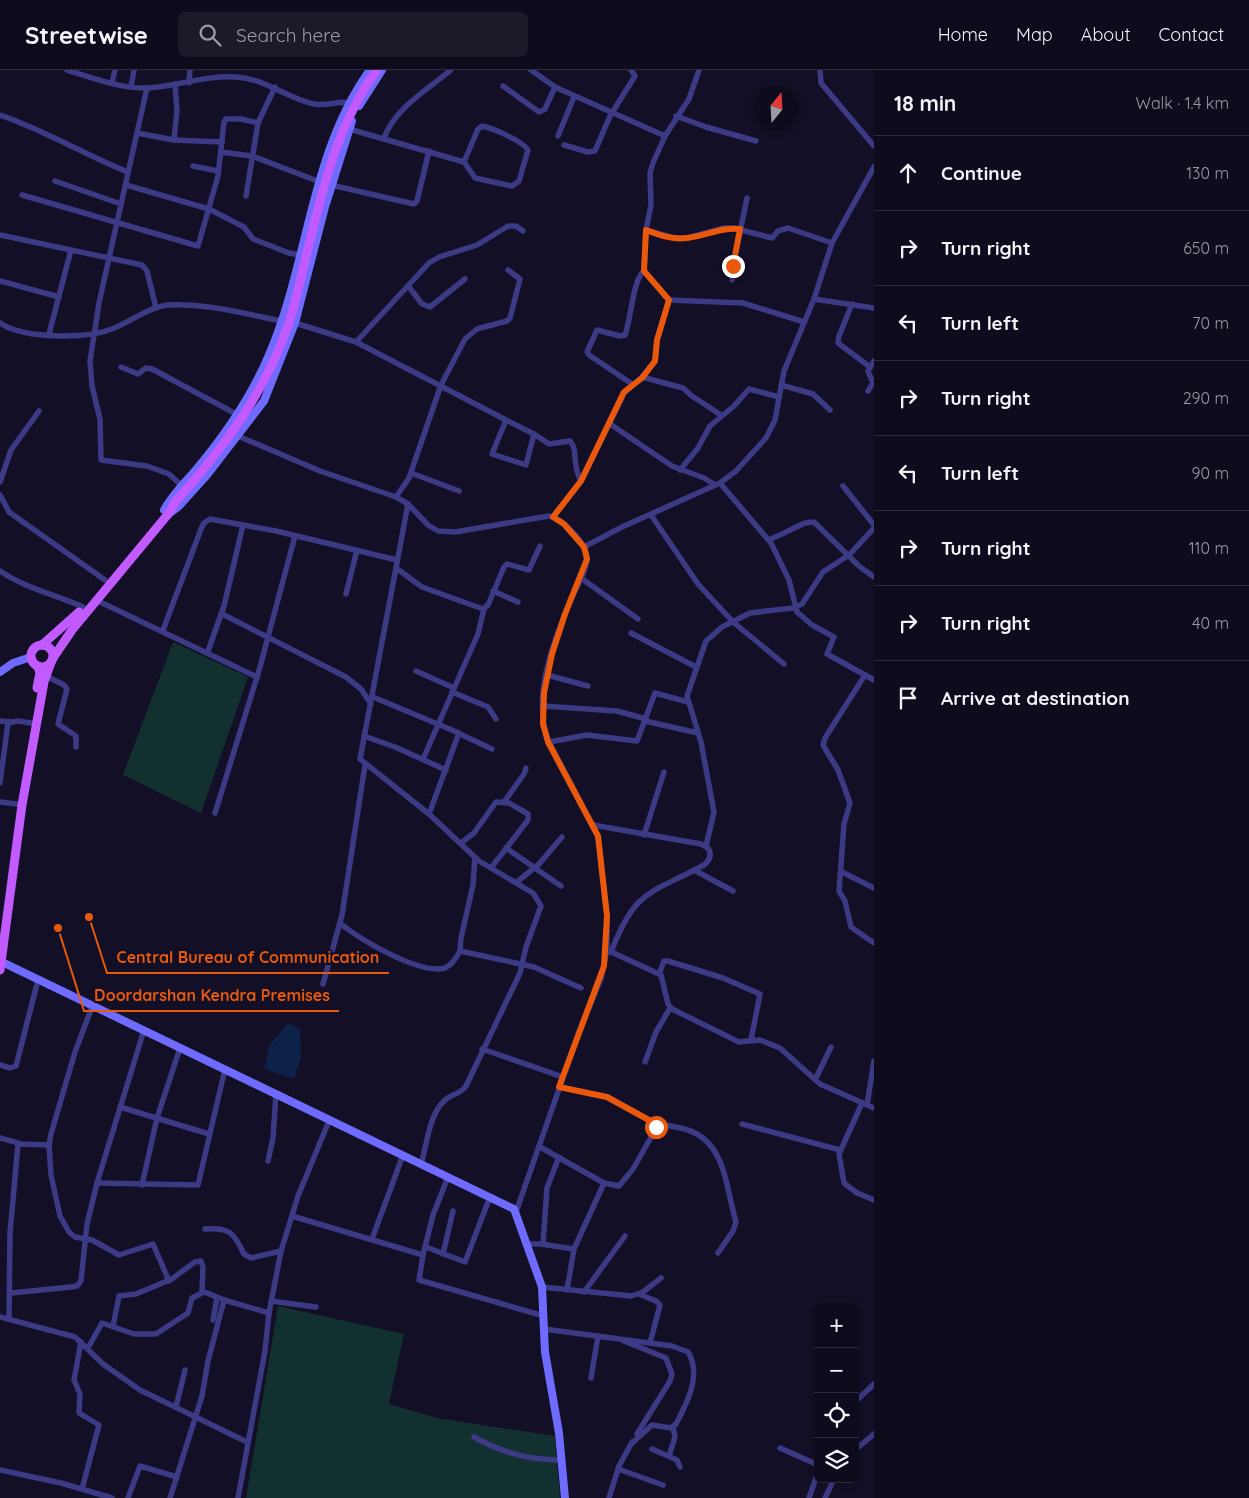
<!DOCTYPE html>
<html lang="en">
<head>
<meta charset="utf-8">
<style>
  :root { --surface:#0e0b1c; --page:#1c1929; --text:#f1f3f6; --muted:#9b9ba3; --line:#2e2b3b }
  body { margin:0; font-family:Quicksand,sans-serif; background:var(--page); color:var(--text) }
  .controls { position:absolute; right:15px; bottom:15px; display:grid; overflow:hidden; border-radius:8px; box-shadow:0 2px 8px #0003 }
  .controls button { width:45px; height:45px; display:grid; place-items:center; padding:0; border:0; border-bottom:1px solid var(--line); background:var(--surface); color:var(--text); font:25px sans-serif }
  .compass { position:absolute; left:754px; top:15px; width:45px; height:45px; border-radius:50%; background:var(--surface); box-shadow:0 2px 8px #0003; rotate:18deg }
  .stop { position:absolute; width:15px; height:15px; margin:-11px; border:4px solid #ea580c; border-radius:50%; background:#fff }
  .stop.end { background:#ea580c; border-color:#fff; box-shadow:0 1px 5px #0008 }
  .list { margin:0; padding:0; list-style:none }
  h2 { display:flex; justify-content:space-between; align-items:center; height:65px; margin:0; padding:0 20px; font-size:21px }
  h2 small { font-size:16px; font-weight:400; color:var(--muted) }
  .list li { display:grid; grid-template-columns:32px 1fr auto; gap:15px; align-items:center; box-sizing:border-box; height:75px; padding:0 20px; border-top:1px solid var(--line) }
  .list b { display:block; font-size:19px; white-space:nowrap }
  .list em { font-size:16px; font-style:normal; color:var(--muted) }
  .icon { flex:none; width:28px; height:28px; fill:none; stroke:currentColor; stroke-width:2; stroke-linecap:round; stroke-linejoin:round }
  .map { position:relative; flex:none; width:874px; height:1428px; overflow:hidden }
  header { display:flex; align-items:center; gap:30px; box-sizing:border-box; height:70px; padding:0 25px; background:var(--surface); border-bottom:1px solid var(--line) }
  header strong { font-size:24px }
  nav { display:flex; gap:28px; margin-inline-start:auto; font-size:18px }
  .search { width:350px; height:45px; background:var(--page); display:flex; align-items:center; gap:12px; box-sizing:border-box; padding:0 18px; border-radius:8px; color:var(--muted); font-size:19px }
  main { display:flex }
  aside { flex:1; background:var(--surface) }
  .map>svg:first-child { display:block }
</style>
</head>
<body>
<header>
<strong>Streetwise</strong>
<div class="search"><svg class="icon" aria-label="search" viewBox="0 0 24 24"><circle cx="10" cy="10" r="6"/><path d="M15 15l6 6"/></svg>Search here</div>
<nav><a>Home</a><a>Map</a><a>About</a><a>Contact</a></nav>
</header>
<main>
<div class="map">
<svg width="874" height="1428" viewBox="0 0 874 1428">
  <rect width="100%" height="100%" fill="#130f26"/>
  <!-- green -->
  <g fill="#12302f">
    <polygon points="173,572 248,607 201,743 123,705"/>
    <polygon points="278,1236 404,1264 389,1334 437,1348 555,1366 560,1428 246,1428"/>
  </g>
  <!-- water -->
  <polygon fill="#0c2248" points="288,953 300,959 301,987 294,1009 264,999 270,975"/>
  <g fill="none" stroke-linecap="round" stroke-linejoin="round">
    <!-- street -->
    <g stroke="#3d3a85" stroke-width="5.5">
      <path d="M 67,0 C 93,8 121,19 149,18 C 177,16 207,5 236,7 C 267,9 288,29 314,34 C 327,37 341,29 352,34"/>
      <polyline points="531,0 555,17 665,66"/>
      <polyline points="820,0 821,13 874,76"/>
      <polyline points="112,13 115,0"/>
      <polyline points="189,13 190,0"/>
      <polyline points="503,16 539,42 545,39 555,17"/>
      <polyline points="131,17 134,0"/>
      <polyline points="147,18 99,233 90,291 92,316 100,349 101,390 147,396 169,404 182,416"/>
      <path d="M 0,45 C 45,60 85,85 128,102"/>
      <polyline points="676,46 706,57 756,71"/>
      <path d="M 349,59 L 464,92 L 475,108 L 512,116 L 519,111 L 528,80 C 523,71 492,58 482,56 L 478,59 L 464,92"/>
      <polyline points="137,63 174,70 222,72"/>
      <polyline points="558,66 574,27"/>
      <path d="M 384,68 C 394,39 428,19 451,0"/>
      <polyline points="174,70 177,40 175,14"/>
      <polyline points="564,75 588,82 595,81 610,46 635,6 631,0"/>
      <polyline points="221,82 252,86 320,112"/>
      <polyline points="193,96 218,101"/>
      <polyline points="55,111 121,134"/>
      <polyline points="126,115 209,139 244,157 253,169 289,183 300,185"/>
      <polyline points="331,115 414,134 417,131 429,81"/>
      <polyline points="22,125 198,176 218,106 224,52 226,49 241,49 258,53"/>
      <polyline points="246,126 258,53 275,17"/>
      <polyline points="646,160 674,168 687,168 724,158 733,158 772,168 778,161 788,158 832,173"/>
      <polyline points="0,165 142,195 147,201 156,238"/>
      <polyline points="732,210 734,205 733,196 747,128"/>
      <polyline points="0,211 59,227"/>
      <polyline points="409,217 422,234 430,237 465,209"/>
      <polyline points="814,229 874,238"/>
      <polyline points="669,230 743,233 804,252"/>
      <polyline points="852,234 839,266 838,273 870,297"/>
      <path d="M 0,253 C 23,269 86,269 112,259 C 130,252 149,237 168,235 C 206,233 246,244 282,251"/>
      <polyline points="295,253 356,272 506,350 492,384 526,395 534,364 506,350"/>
      <polyline points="49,264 71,180"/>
      <polyline points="356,272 429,193 439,187 477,175 508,156 516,156 523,161"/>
      <polyline points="121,297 138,304 146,298 152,299 238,345"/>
      <polyline points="642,307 683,318 692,326 721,345"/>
      <path d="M 632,314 L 589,285 L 587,282 L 597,260 L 620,266 L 625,265 C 631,249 633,209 644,201"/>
      <polyline points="781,315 813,324 830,340"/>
      <polyline points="868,321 873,313 868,301 874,291"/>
      <polyline points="610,354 672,396 704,408 715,415"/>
      <path d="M 534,364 L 549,374 L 570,371 C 579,382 571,394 581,411"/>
      <path d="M 238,366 L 320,401 L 396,427 L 408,434 L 428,455 L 438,461 L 455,462 L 549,446 C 563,449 588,474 587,490 C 586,504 575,518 570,532 C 553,572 531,629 549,672 L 598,766 L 607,846 L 607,880 L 601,909 L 580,959 L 516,1142"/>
      <polyline points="680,400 698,378 710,356 734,336 749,319 779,327"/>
      <polyline points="411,403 459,421"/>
      <polyline points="0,412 11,380 39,341"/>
      <polyline points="720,413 771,473 789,510 797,542 812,555 834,567 827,584 874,610"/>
      <polyline points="843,416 874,455"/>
      <polyline points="0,425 9,442 105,510"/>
      <polyline points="396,427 409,408 441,315 465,269 477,259 507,251 510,248 520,209 508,200"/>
      <path d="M 408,434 L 360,689 L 429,744 L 479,791 L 533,823 L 541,836 L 526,877 L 520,903 L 466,1016 C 460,1025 450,1024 444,1031 C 429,1045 427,1075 421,1094"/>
      <polyline points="651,445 698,514 733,552 784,594"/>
      <polyline points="553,447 581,411 624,323 642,307 655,291 657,270 669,230 644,201 646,160 651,135 650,103 653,93 665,66 689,29 699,0"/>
      <polyline points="769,470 805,453 814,452 860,497 874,507"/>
      <polyline points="584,477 622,457 720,413 736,401 766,368 775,350 784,301 814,229 832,173 874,97"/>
      <polyline points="396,498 422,517 483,539 488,535 504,497 507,494 529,500 540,476"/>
      <path d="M 0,501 C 25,518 56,525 83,537"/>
      <polyline points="581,508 638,549"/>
      <polyline points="493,521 518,532"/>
      <polyline points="346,524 357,480"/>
      <polyline points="96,530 257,607 215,743"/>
      <polyline points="222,544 346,607 361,619 371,634"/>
      <polyline points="163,560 201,459 204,453 210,449 276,461 397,490"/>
      <polyline points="631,563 696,597"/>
      <polyline points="208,581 224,536 243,455"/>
      <polyline points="416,601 454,618"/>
      <polyline points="547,605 588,616"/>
      <polyline points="865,605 825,668 823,675 838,700 850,733 844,754 839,821 845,831 851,857 874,873"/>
      <polyline points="46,606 64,615 67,619 58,654 76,666 76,677"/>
      <polyline points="257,608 295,466"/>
      <polyline points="452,622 488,637 496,649"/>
      <polyline points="373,627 459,663 429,744"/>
      <polyline points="543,636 617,641 646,649"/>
      <polyline points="0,651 10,652"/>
      <polyline points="645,651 698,663"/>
      <polyline points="460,664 492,679"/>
      <polyline points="364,666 395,677 446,700"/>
      <polyline points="549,672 587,665 637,671 655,623 688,632"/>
      <polyline points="423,689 478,564 484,539"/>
      <polyline points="0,713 8,653 18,651 31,653"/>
      <polyline points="0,732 17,734"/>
      <polyline points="504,732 524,704 526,698"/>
      <path d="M 593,755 L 701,774 L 708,778 C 712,784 710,790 704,795 C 649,825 636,818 611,882"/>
      <polyline points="644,765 664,702"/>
      <polyline points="461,773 474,763 496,732 509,733 528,744 528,750 491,798"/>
      <polyline points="706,776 714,742 701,672 687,626 706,571 722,557 750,543 793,538 802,534 823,502 849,485 874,458"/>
      <polyline points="506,778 561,816"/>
      <polyline points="475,787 473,815 461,868 460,881 534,897 581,918"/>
      <polyline points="694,800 733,821"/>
      <polyline points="842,802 874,818"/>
      <polyline points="517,812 539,794 562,767"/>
      <path d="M 340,853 C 358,869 420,905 445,898 C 452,895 456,888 460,881"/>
      <polyline points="607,880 661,905 668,934 672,939 739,972 760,970 780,978 820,1014 874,1038"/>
      <polyline points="659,904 664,891 668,891 723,908 760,924 751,970"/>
      <polyline points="323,914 342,845 365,695"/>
      <polyline points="92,937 75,982 51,1064 49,1075 51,1105 60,1146 69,1162 75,1167 92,1170 119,1185 153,1174 169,1211 195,1192 201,1191 203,1197 202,1221 224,1230 269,1243"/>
      <polyline points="482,979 563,1007"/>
      <polyline points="645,992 656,962 670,938"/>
      <polyline points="0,995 10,998 16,996 38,910"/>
      <polyline points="815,1010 831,977"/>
      <polyline points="559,1017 607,1027 658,1055"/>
      <polyline points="862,1033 839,1084 844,1113 857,1123 874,1130"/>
      <polyline points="867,1035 874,991"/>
      <polyline points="120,1037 209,1064"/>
      <polyline points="742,1054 840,1080"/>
      <polyline points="0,1068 18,1073"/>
      <path d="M 540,1077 L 604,1113 L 619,1116 L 633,1099 L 658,1055 C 665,1054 673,1057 681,1058 C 726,1068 725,1115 736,1152 L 733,1161 L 718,1183"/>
      <polyline points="268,1091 273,1068 276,1024"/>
      <polyline points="97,1113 198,1115 225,999"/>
      <polyline points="142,1115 157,1048 180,978"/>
      <polyline points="292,1146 423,1185 433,1145 448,1107"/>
      <path d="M 205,1159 C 230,1157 234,1163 244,1184 L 251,1188 L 281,1181"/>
      <polyline points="372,1169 403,1085"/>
      <polyline points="527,1174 541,1174 574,1179"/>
      <polyline points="543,1174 547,1118 559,1087"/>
      <polyline points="426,1177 465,1192 490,1127"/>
      <polyline points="443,1184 453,1141"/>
      <polyline points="423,1185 419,1210 544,1246"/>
      <polyline points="542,1217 631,1226 643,1222 661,1208"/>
      <polyline points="567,1220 574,1179 604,1113"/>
      <polyline points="584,1222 625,1166"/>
      <polyline points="11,1223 71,1217 77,1216 81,1211 87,1154 97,1113 144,960"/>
      <polyline points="639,1224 656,1231 660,1235 650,1273"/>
      <polyline points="271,1231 316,1237"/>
      <polyline points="0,1247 75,1267 103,1294 140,1320 247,1372"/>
      <polyline points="9,1248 10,1163 18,1074 49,1075"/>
      <polyline points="213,1250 217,1228"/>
      <polyline points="113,1256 119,1226 136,1224 167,1211"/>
      <path d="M 544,1259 L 672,1276 L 688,1282 C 702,1305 687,1333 676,1354 L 671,1358 L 652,1355 L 631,1374"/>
      <polyline points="624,1271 666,1288 672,1304 670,1311 637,1364"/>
      <polyline points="81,1272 74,1310 80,1324 79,1343 99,1355 82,1419"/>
      <polyline points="88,1278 102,1253 134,1264 156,1264 188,1243 192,1228 204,1222"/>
      <polyline points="591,1308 598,1266"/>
      <polyline points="855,1332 874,1314"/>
      <polyline points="176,1337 185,1300"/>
      <path d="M 474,1367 C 500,1382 531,1390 561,1390"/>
      <polyline points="780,1378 818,1395"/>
      <polyline points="652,1379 677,1390 680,1397"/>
      <polyline points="855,1380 874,1364"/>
      <polyline points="669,1386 675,1367 673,1357"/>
      <polyline points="618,1399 663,1415"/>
      <polyline points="0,1400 61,1413 112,1428"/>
      <polyline points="128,1428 140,1396 177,1407"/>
      <polyline points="170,1428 202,1326 208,1291 224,1230"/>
      <polyline points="238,1428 265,1281 269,1243 281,1181 298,1126 329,1051"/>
      <polyline points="609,1428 619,1396 632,1372"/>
      <polyline points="809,1428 818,1402"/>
      <polyline points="825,1428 834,1409"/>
    </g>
    <!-- secondary -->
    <g stroke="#6f6bff" stroke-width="8">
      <polyline points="359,36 382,0"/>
      <path d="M 164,440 C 173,423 188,410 199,396 C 227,362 251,327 268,287 C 309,194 309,84 370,0"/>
      <polyline points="170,443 179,436 207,405 264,331 295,253 325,137 352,51"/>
      <polyline points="0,602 13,593 31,587"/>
      <polyline points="0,891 514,1139 542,1217 545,1282 559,1363 565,1428"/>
    </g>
    <!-- primary -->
    <g stroke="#c25bff" stroke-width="9">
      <polyline points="42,575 79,542"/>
      <circle cx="42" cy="586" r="11"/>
      <polyline points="53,588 72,560 169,443 175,432"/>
      <polyline points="37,618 40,603 38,596"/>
      <polyline points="0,900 22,735 44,612 51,592"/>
    </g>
    <!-- primary-bridge -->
    <path stroke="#c25bff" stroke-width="9" d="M 175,432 C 222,380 262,327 286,261 C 295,238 299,214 305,191 C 321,126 336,55 377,0"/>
  </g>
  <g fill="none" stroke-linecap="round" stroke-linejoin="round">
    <!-- route -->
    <path stroke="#ea580c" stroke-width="6" d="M 656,1057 L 658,1055 L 607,1027 L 559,1017 L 604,896 L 607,846 L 598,766 L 548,672 L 543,654 L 544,623 L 552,584 L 565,544 L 587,489 L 584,477 L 564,454 L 553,447 L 581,411 L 624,322 L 642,308 L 655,291 L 657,270 L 669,230 L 644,201 L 646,160 C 659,165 673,170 687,168 C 706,166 720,157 740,159 L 733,196"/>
  </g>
  <!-- callouts -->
  <path fill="none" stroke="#e8590c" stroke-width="2" d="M89 847L107 903H389M58 858L84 941H339"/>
  <g fill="#e8590c" stroke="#130f26" stroke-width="2">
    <circle cx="89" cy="847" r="5"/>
    <circle cx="58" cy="858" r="5"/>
  </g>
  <g font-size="16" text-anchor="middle" font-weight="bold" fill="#e8590c" stroke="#130f26" stroke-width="4.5" stroke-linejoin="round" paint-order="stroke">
    <text x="248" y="893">Central Bureau of Communication</text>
    <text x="212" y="931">Doordarshan Kendra Premises</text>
  </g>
</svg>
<div class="controls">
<button>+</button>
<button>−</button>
<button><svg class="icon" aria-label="locate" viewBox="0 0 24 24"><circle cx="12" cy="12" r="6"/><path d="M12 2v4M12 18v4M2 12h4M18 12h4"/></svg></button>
<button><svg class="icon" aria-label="layers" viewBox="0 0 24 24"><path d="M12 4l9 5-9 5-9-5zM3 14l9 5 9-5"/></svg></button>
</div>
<svg class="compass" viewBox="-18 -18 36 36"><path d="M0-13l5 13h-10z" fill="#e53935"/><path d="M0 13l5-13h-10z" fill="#9b9ba3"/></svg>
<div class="stop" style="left:656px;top:1057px"></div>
<div class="stop end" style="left:733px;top:196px"></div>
</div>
<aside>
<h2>18 min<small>Walk · 1.4 km</small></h2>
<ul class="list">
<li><svg class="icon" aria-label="ahead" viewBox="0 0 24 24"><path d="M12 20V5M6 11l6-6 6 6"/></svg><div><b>Continue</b></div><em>130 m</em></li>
<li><svg class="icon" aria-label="right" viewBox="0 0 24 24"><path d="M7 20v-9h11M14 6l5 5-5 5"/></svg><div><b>Turn right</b></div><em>650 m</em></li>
<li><svg class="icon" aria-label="left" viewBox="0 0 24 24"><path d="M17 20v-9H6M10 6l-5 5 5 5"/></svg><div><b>Turn left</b></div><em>70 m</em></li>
<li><svg class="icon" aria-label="right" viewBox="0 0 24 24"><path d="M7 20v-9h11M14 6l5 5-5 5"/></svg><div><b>Turn right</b></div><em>290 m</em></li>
<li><svg class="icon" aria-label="left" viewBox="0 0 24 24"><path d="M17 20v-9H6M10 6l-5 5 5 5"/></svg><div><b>Turn left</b></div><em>90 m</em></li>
<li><svg class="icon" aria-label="right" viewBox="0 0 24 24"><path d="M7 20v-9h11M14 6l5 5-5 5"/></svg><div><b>Turn right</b></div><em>110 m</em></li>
<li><svg class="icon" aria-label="right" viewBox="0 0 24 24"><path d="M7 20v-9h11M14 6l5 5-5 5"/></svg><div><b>Turn right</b></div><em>40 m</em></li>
<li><svg class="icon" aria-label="arrive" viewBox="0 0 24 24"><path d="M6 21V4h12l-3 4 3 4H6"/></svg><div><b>Arrive at destination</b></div></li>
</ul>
</aside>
</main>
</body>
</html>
